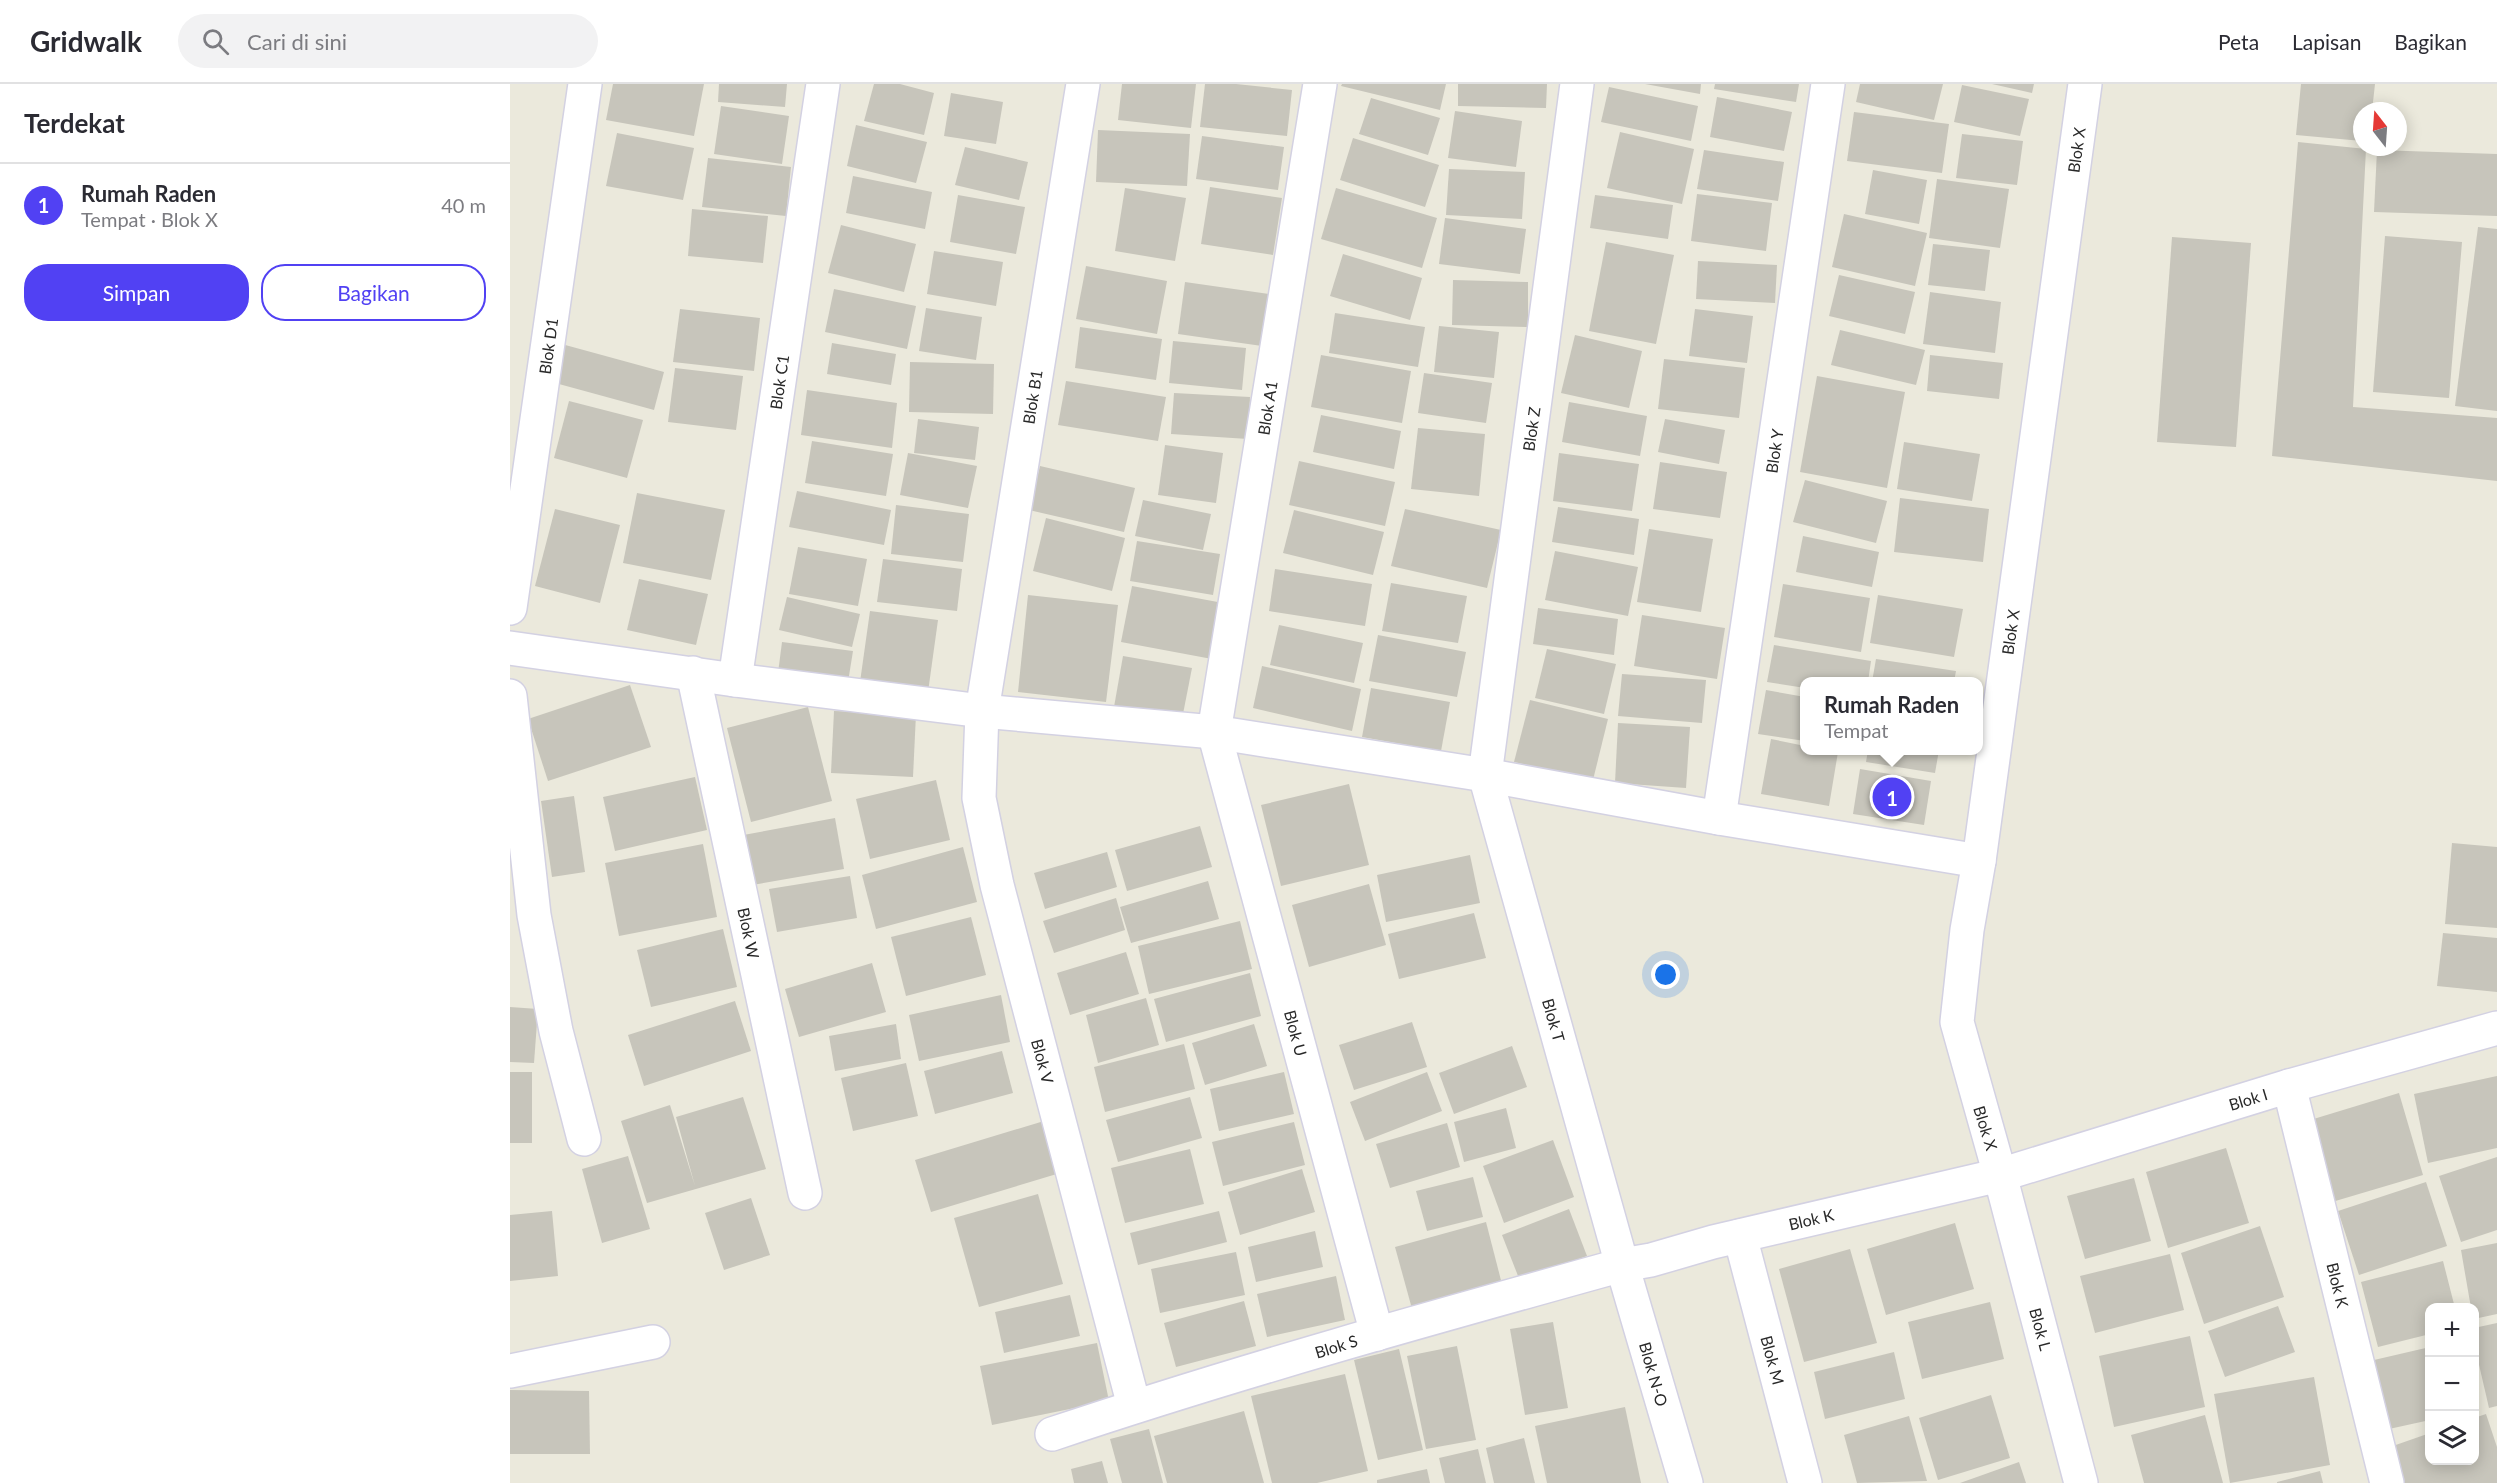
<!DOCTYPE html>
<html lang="id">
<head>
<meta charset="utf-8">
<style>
  :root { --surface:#fff; --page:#f2f2f3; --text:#2b2b33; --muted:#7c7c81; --line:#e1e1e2; --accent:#5141f3 }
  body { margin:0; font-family:Lato,sans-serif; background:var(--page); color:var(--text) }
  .controls { position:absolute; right:18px; bottom:18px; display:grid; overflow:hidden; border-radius:12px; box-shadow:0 3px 15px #0003 }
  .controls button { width:54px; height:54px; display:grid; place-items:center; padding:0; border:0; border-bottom:2px solid var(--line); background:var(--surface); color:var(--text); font:30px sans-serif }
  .compass { position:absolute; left:1843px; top:18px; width:54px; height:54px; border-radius:50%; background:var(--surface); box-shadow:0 3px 15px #0003; rotate:343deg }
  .you { position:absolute; left:1156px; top:891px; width:21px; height:21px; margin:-15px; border:4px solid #fff; border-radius:50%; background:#1a73e8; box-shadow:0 0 0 9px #1a73e833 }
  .badge { display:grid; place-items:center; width:39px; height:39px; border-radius:50%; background:var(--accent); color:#fff; font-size:20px; font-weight:700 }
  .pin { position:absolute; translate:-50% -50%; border:3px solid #fff; box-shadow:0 2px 6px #0006 }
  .popup { position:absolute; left:1290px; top:593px; width:183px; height:78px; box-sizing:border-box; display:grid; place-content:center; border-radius:12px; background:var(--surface); filter:drop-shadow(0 2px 4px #0005); font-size:20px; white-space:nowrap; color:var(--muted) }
  .popup b { font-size:22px; color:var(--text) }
  .popup::after { content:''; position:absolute; left:50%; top:100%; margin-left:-12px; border:12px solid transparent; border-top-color:var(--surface) }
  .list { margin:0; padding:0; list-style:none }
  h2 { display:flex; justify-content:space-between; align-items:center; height:78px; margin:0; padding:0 24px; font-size:26px }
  h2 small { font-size:20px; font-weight:400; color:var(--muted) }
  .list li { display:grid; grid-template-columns:39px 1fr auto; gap:18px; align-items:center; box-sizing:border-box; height:84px; padding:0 24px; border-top:2px solid var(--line) }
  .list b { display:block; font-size:22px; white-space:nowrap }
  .list p { margin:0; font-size:20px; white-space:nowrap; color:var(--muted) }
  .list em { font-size:20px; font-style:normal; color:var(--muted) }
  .actions { display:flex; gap:12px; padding:18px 24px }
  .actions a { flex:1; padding:14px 0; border:2px solid var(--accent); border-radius:24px; text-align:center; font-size:21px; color:var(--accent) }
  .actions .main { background:var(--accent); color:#fff }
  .icon { flex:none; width:33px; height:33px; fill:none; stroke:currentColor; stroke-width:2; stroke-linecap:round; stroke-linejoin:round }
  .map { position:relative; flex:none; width:1987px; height:1399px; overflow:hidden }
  header { display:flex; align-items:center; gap:36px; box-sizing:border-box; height:84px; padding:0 30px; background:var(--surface); border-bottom:2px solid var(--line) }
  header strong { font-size:28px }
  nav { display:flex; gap:33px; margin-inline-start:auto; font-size:21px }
  .search { width:420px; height:54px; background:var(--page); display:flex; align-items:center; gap:15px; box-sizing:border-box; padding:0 21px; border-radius:33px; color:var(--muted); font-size:22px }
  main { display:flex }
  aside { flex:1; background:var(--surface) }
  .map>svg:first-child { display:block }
</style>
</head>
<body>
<header>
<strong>Gridwalk</strong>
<div class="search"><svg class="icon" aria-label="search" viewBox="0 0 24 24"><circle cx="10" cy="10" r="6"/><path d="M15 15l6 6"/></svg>Cari di sini</div>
<nav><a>Peta</a><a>Lapisan</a><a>Bagikan</a></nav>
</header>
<main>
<aside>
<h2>Terdekat<small></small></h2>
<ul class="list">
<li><span class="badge">1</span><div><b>Rumah Raden</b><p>Tempat · Blok X</p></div><em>40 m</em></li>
</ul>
<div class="actions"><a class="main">Simpan</a><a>Bagikan</a></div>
</aside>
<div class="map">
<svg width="1987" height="1399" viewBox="0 0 1987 1399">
  <rect width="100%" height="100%" fill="#ebe9dc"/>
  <!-- building -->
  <g fill="#c7c5bb">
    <polygon points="103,0 194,0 184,52 96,36"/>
    <polygon points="209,0 277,0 275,23 208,18"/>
    <polygon points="364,0 390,0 424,9 414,51 354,37"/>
    <polygon points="612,0 686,0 681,44 608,36"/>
    <polygon points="695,0 726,0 782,6 777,52 690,43"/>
    <polygon points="832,0 936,0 930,26 831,2"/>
    <polygon points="948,0 1037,0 1036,24 948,22"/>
    <polygon points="1135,0 1191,0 1190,10"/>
    <polygon points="1205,0 1289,0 1286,18 1204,5"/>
    <polygon points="1350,0 1433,0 1424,36 1346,18"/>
    <polygon points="1482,0 1524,0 1522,9"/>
    <polygon points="1791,0 1865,0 1862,27 1852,27 1852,57 1786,51"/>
    <polygon points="1452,1 1519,15 1510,52 1444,38"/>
    <polygon points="1099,3 1188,22 1181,57 1091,38"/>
    <polygon points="441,9 493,18 486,60 434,52"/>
    <polygon points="1207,13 1282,28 1274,67 1200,53"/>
    <polygon points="861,14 930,34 918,71 849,50"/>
    <polygon points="211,22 279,32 272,80 204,70"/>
    <polygon points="945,27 1012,37 1006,83 938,74"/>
    <polygon points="1344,28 1439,40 1432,89 1337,77"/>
    <polygon points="346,41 417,58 406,99 337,82"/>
    <polygon points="588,46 680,50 677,102 586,98"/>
    <polygon points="1110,48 1184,65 1172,120 1097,104"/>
    <polygon points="107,49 184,64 173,116 96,102"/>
    <polygon points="1452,50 1513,57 1507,101 1446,94"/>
    <polygon points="692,52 774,63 768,106 686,95"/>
    <polygon points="843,54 929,81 915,123 830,96"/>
    <polygon points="1788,58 1856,65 1843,323 1987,334 1987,397 1762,372"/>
    <polygon points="455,63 518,78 509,116 445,101"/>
    <polygon points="1194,66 1274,78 1268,117 1187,105"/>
    <polygon points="1867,66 1987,70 1987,132 1864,128"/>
    <polygon points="198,74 281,83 276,132 192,123"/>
    <polygon points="939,85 1015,88 1012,135 936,131"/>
    <polygon points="1363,86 1417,96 1409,140 1355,130"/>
    <polygon points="343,92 422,108 415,145 336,129"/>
    <polygon points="1427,95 1499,105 1490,164 1419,154"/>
    <polygon points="700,103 772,114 763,171 691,160"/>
    <polygon points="615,104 676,114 665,177 605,167"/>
    <polygon points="826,104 927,134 912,184 811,155"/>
    <polygon points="1187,110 1262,119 1256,167 1181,157"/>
    <polygon points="448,111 515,123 506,170 440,158"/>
    <polygon points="1085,111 1163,121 1158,155 1080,144"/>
    <polygon points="182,125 258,132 253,179 178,172"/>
    <polygon points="1334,130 1417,149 1405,202 1322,183"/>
    <polygon points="935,134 1016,145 1010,190 929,180"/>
    <polygon points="331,141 406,160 394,208 318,189"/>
    <polygon points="1968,143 1987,145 1987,327 1945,322"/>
    <polygon points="1875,152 1952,158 1939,314 1863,308"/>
    <polygon points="1662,153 1741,159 1726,363 1647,358"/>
    <polygon points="1096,158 1164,171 1146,260 1079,247"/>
    <polygon points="1423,160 1480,166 1475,207 1418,201"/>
    <polygon points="424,167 493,178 486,222 417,210"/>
    <polygon points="833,170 912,194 900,236 820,212"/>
    <polygon points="1188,177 1267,181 1265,219 1186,215"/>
    <polygon points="576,182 657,197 647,250 566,235"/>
    <polygon points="1329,191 1405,208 1395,250 1319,232"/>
    <polygon points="943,196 1018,198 1018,243 942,241"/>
    <polygon points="675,198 759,210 752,262 668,250"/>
    <polygon points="324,205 406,222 397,265 315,248"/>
    <polygon points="1420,208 1491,218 1485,269 1413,260"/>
    <polygon points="416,224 472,233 466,276 409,267"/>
    <polygon points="170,225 250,234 244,287 163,278"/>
    <polygon points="1185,225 1243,232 1237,279 1179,272"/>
    <polygon points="825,229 915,243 908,283 819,269"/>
    <polygon points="929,242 989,248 984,294 924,288"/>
    <polygon points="570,243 652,255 646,296 565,284"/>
    <polygon points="1330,246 1415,266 1406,301 1321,281"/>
    <polygon points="1065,251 1132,267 1119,324 1051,309"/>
    <polygon points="663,257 736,264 732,306 659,299"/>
    <polygon points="48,259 154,288 144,326 38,297"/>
    <polygon points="322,259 386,270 381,301 317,290"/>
    <polygon points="811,271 901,287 892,339 801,323"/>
    <polygon points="1420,271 1493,279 1489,315 1417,307"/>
    <polygon points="1154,275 1235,284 1229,334 1148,325"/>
    <polygon points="400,278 484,280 483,330 399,328"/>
    <polygon points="165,284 233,292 226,346 158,338"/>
    <polygon points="914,289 982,299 976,339 908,329"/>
    <polygon points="1307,292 1395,308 1377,404 1290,388"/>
    <polygon points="556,297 656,313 648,357 548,341"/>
    <polygon points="297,306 387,319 382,364 291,351"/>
    <polygon points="664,309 740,313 738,355 661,350"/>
    <polygon points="59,317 133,336 117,394 44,374"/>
    <polygon points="1059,318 1137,332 1130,372 1052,358"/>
    <polygon points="811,331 891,347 884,385 803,368"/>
    <polygon points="408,335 469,343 465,376 404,369"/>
    <polygon points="1155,335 1215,346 1209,380 1148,368"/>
    <polygon points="908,344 975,350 969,412 901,405"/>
    <polygon points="302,357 383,370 376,412 295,399"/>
    <polygon points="1394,358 1470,370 1462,417 1387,405"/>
    <polygon points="655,361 713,369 706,419 648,411"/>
    <polygon points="398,369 467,382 458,424 390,411"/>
    <polygon points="1049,369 1129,380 1122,427 1043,417"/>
    <polygon points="789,377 885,398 875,442 779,421"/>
    <polygon points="1150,378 1217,388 1210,434 1143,425"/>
    <polygon points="530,382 625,404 614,448 519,426"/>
    <polygon points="1295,396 1377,417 1366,459 1283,438"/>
    <polygon points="287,407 381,426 374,461 279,443"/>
    <polygon points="127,409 215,426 201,496 113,479"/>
    <polygon points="1390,414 1479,425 1473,478 1384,468"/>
    <polygon points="633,416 701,430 693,466 625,452"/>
    <polygon points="386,421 459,430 453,478 381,470"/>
    <polygon points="1048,423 1129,435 1124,471 1042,458"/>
    <polygon points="45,425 110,441 90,519 25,502"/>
    <polygon points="895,425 991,446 977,504 881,482"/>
    <polygon points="784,426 874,448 863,491 773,469"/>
    <polygon points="536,434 615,454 602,507 523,487"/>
    <polygon points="1139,445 1203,455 1191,528 1127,518"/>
    <polygon points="1293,452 1369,468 1362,503 1286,488"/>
    <polygon points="627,457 710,470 703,511 620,497"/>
    <polygon points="288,463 357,475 348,522 279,510"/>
    <polygon points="1045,467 1128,483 1118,532 1035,516"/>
    <polygon points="373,475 452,485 447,527 367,518"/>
    <polygon points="765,485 862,500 855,542 759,527"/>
    <polygon points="129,495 198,510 186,561 117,546"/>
    <polygon points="881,499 957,512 948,559 872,547"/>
    <polygon points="1273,500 1360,514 1351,568 1264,553"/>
    <polygon points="622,502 713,519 702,575 611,558"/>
    <polygon points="518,511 608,521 596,618 508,608"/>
    <polygon points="1368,511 1453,525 1444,573 1360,559"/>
    <polygon points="277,513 350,530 342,563 269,546"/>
    <polygon points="1028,524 1108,535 1104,571 1023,560"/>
    <polygon points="360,527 428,536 418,608 350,598"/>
    <polygon points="1132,531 1215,544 1207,595 1124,582"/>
    <polygon points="769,541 853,559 844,599 760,581"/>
    <polygon points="868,551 956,568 947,613 859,597"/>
    <polygon points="272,558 343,567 338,598 268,589"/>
    <polygon points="1264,561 1361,577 1358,598 1295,598 1295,604 1257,598"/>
    <polygon points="1037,565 1106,580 1094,630 1025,614"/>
    <polygon points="613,572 682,584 672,635 604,623"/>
    <polygon points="1366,575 1446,587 1444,598 1362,598"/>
    <polygon points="752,582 851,605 842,647 743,624"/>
    <polygon points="1112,590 1196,596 1192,639 1108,632"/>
    <polygon points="120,601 141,663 38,697 18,635"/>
    <polygon points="861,604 940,618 931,667 852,653"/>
    <polygon points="1256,606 1295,613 1295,657 1248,650"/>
    <polygon points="1020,616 1098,635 1083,696 1004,678"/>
    <polygon points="298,623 322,717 241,738 217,644"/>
    <polygon points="324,627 406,630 403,693 321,689"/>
    <polygon points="1108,639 1180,643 1176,704 1105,699"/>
    <polygon points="1261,655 1295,662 1295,666 1328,668 1319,722 1251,710"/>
    <polygon points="1358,666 1429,666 1425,689 1356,678"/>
    <polygon points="1350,685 1421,697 1414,741 1343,730"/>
    <polygon points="185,693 197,746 105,767 93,713"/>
    <polygon points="426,696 440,756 360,775 346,715"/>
    <polygon points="839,700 859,781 771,802 751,721"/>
    <polygon points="64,712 75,788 42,793 31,717"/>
    <polygon points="325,734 334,785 237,802 228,752"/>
    <polygon points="690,742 702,783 617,807 605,766"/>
    <polygon points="1942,759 1987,763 1987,844 1935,840"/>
    <polygon points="193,760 207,833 109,852 95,779"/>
    <polygon points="453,763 467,818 366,845 352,791"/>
    <polygon points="597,768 607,803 535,825 524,789"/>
    <polygon points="960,771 970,819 876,838 867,791"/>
    <polygon points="340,792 347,834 267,848 259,805"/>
    <polygon points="698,797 709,835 621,859 610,823"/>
    <polygon points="859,800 876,861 799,883 782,821"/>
    <polygon points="606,814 615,846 544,869 533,837"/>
    <polygon points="964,829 976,874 889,895 878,850"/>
    <polygon points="461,833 476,891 396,912 381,853"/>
    <polygon points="730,837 742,885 639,910 628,862"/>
    <polygon points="213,845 227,903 141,923 127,866"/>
    <polygon points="1933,849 1987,854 1987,908 1927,902"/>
    <polygon points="616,868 629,910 560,931 547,889"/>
    <polygon points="362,879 376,928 289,953 275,905"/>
    <polygon points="740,889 751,932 656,958 644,915"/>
    <polygon points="491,911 500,958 409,977 399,931"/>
    <polygon points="636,914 649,961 588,979 576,931"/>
    <polygon points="225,917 241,967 134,1002 118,951"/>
    <polygon points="0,923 28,925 24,979 0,978"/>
    <polygon points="902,938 917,983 844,1006 829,961"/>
    <polygon points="386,940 391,975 325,987 319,952"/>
    <polygon points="744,940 757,982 695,1001 682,959"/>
    <polygon points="674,960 685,1005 595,1028 584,983"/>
    <polygon points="1002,962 1017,1003 944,1030 929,989"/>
    <polygon points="492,967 503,1009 425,1030 414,987"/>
    <polygon points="396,979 408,1032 343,1047 331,994"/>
    <rect x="0" y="988" width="22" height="71"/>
    <polygon points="774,988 784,1030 709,1047 700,1005"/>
    <polygon points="917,988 932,1027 855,1057 840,1018"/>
    <polygon points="1987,992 1987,1064 1918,1079 1904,1010"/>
    <polygon points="1889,1009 1913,1091 1822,1118 1797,1037"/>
    <polygon points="233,1013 256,1085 137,1119 111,1037 160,1021 185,1102 166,1033"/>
    <polygon points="680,1013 692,1054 608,1078 596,1036"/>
    <polygon points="996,1024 1006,1064 954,1078 944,1038"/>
    <polygon points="534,1037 550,1089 421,1128 405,1076"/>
    <polygon points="784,1038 795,1081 713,1102 702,1058"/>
    <polygon points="937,1039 950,1083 880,1104 866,1060"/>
    <polygon points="1043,1056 1064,1113 994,1139 973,1082"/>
    <polygon points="1716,1064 1739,1139 1658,1164 1636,1088"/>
    <polygon points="680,1065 694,1120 615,1139 601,1084"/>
    <polygon points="118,1072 140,1145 92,1159 72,1085"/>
    <polygon points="1987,1073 1987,1146 1951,1158 1929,1092"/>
    <polygon points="792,1085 805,1128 730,1151 718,1108"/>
    <polygon points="963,1093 973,1133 917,1147 906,1107"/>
    <polygon points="1624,1094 1641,1157 1575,1175 1557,1112"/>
    <polygon points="1916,1098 1937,1162 1849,1191 1828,1127"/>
    <polygon points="528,1110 553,1200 469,1223 444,1134"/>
    <polygon points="241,1114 260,1171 214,1186 195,1129"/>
    <polygon points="1059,1125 1077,1172 1010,1197 992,1151"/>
    <polygon points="42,1127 48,1192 0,1197 0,1131"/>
    <polygon points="709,1127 717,1158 628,1181 620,1149"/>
    <polygon points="976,1138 994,1208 904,1232 885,1163"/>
    <polygon points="1445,1139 1464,1205 1376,1231 1357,1165"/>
    <polygon points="1750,1142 1774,1213 1694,1240 1671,1169"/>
    <polygon points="805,1147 813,1183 746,1198 738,1163"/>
    <polygon points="1987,1159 1987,1230 1964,1235 1964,1224 1961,1224 1951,1166"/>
    <polygon points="1340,1165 1367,1259 1294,1278 1269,1185"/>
    <polygon points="726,1168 735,1211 650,1229 641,1185"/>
    <polygon points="1660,1170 1674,1226 1585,1249 1570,1192"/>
    <polygon points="1933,1177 1945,1224 1920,1224 1920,1250 1868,1263 1851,1198"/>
    <polygon points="826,1192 835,1236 757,1253 747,1210"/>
    <polygon points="560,1211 570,1252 494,1269 485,1228"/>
    <polygon points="734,1217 746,1262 666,1283 654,1239"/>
    <polygon points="1480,1218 1494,1275 1412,1295 1398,1238"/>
    <polygon points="1768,1222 1785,1268 1715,1293 1698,1247"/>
    <polygon points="1043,1238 1058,1324 1015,1331 1000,1245"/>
    <polygon points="1987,1239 1987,1322 1979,1324 1964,1259 1964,1244"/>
    <polygon points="1680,1252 1695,1323 1604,1343 1589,1272"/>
    <polygon points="587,1259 599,1317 482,1341 470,1282"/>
    <polygon points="947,1262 966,1356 916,1365 897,1272"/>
    <polygon points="1920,1263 1920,1336 1879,1345 1864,1276"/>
    <polygon points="889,1265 913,1366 868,1376 844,1276"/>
    <polygon points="1384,1268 1395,1315 1315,1335 1304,1288"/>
    <polygon points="835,1290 858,1387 807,1399 762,1399 741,1312"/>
    <polygon points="1804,1293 1820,1381 1720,1399 1704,1310"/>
    <polygon points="0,1306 79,1307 80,1370 0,1370"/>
    <polygon points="1481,1311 1500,1374 1428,1396 1409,1334"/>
    <polygon points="1115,1323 1131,1399 1037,1399 1025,1342"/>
    <polygon points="734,1327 754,1399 657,1399 644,1352"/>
    <polygon points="1976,1330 1987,1363 1987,1399 1892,1399 1880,1363 1920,1349 1920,1376 1964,1376 1964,1334"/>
    <polygon points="1695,1331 1713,1399 1634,1399 1621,1351"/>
    <polygon points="1399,1332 1417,1397 1347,1399 1334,1351"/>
    <polygon points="639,1345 653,1399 612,1399 600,1355"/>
    <polygon points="1014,1354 1025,1399 984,1399 976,1364"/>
    <polygon points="968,1365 976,1399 935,1399 929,1374"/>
    <polygon points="592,1377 598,1399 564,1399 561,1385"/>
    <polygon points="1509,1378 1516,1399 1450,1399"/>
    <polygon points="917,1385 920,1399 867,1399 867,1396"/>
    <polygon points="1810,1387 1813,1399 1767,1399 1767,1398"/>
  </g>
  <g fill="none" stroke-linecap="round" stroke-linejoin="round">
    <!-- minor casing -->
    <g stroke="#d3d1e2" stroke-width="36">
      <g id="minor">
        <polyline points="573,0 472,627 469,714 487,801 624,1322"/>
        <polyline points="810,0 704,648 867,1250"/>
        <polyline points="1067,0 975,691 1112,1181 1176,1399"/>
        <polyline points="0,524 75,0"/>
        <polyline points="0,564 225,596 472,627 704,648 975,691 1209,734 1469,777"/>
        <polyline points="183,589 295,1109"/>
        <polyline points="225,596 313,0"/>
        <polyline points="0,612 24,831 46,947 74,1055"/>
        <polyline points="1209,734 1318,0"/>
        <polyline points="1779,1002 1877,1399"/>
        <polyline points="1230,1152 1295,1399"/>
        <polyline points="0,1287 143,1258"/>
        <path d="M 542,1350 C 730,1287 921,1234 1112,1181 L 1141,1176 L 1203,1158 L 1490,1091 L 1779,1002 L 1987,944"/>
        <polyline points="1571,1399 1490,1091 1447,938 1457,846 1469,777 1575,0"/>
      </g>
    </g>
    <!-- minor -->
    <use href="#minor" stroke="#fff" stroke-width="33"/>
  </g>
  <g text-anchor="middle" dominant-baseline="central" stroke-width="4.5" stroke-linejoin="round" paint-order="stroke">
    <!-- street labels -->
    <g font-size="16" fill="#292929" stroke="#fff">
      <text transform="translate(1566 66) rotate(-82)">Blok X</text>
      <text transform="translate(38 262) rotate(-82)">Blok D1</text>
      <text transform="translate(269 298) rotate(-82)">Blok C1</text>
      <text transform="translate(522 313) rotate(-81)">Blok B1</text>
      <text transform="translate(757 324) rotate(-81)">Blok A1</text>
      <text transform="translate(1021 345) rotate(-82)">Blok Z</text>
      <text transform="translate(1264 367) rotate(-82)">Blok Y</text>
      <text transform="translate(1500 548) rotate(-82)">Blok X</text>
      <text transform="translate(239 849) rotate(78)">Blok W</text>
      <text transform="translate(1044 936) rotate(74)">Blok T</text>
      <text transform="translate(786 949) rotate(75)">Blok U</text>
      <text transform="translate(533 977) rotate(75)">Blok V</text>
      <text transform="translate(1738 1015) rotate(-17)">Blok I</text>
      <text transform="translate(1476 1044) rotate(73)">Blok X</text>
      <text transform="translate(1301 1135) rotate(-13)">Blok K</text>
      <text transform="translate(1828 1201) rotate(76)">Blok K</text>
      <text transform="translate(1531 1245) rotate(75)">Blok L</text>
      <text transform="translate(826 1262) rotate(-17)">Blok S</text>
      <text transform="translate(1263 1276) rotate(75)">Blok M</text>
      <text transform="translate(1144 1290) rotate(74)">Blok N-O</text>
    </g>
  </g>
</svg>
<div class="controls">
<button>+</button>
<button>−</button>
<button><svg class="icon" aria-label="layers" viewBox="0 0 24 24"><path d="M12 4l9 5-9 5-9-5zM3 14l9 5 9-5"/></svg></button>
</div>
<svg class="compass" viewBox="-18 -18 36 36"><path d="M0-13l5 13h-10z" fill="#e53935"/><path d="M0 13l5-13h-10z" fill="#7c7c81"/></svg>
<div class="you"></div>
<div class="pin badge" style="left:1382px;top:713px">1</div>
<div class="popup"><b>Rumah Raden</b>Tempat</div>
</div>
</main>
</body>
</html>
